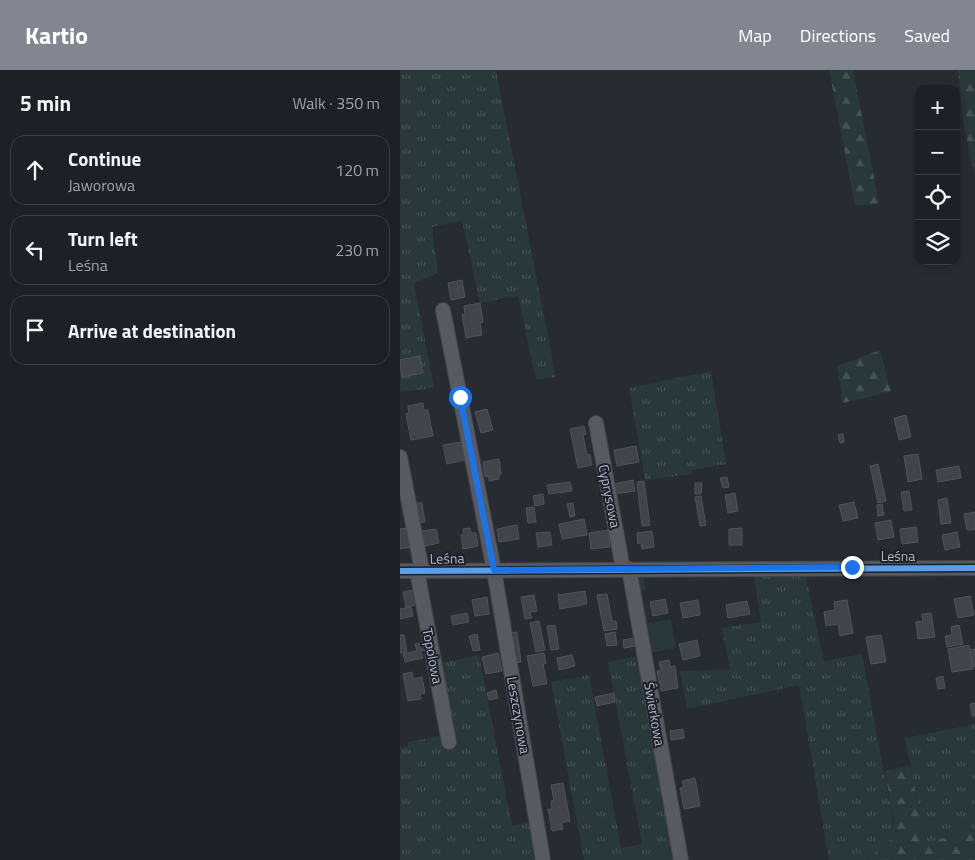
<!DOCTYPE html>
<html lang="en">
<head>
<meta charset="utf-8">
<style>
  :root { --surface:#1d2026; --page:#2a2d32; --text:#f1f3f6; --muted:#a0a3a7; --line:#3b3e43; --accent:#818690 }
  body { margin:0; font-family:"Titillium Web",sans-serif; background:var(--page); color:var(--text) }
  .controls { position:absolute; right:15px; top:15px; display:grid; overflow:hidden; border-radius:10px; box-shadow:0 2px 8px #0003 }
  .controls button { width:45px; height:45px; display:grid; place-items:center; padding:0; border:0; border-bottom:1px solid var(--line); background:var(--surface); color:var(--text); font:25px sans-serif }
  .stop { position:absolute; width:15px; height:15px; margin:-11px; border:4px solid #1a73e8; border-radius:50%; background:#fff }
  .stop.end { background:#1a73e8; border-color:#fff; box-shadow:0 1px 5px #0008 }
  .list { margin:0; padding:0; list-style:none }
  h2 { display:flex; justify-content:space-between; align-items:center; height:65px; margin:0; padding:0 20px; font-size:21px }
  h2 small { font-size:16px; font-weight:400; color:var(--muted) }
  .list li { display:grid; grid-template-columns:32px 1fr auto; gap:15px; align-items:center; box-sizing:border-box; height:70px; margin:0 10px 10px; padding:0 10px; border:1px solid var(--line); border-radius:15px }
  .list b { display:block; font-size:19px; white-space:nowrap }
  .list p { margin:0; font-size:16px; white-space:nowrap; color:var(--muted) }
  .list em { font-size:16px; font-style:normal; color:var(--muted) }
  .icon { flex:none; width:28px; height:28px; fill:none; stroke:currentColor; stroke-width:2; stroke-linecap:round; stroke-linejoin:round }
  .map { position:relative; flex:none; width:575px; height:790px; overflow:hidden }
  header { display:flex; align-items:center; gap:30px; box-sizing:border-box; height:70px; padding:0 25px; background:var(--accent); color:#fff }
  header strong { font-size:24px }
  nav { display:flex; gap:28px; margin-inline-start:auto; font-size:18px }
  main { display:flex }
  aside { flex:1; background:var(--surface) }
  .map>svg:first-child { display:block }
</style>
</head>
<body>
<header>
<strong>Kartio</strong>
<nav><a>Map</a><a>Directions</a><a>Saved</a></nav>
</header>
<main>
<aside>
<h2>5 min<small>Walk · 350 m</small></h2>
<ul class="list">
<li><svg class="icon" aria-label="ahead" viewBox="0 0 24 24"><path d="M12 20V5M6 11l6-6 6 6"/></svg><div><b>Continue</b><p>Jaworowa</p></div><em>120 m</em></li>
<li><svg class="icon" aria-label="left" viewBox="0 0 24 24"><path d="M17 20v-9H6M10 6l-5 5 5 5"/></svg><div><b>Turn left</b><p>Leśna</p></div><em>230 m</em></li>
<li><svg class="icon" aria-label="arrive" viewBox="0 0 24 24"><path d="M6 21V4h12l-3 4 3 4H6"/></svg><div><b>Arrive at destination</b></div></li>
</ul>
</aside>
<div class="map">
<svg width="575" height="790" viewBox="0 0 575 790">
  <defs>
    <pattern id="grass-tufts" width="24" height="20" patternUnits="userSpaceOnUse" patternTransform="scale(1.25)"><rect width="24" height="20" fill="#29383a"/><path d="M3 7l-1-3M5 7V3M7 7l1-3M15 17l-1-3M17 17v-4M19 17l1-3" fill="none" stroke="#465355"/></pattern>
    <pattern id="forest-firs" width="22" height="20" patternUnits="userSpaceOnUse" patternTransform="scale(1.25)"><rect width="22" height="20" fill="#29383a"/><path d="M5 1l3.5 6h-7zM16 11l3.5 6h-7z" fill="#465355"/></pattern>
  </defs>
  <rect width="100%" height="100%" fill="#272b32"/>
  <!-- grass -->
  <g fill="url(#grass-tufts)">
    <polygon points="0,0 96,0 156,307 136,310 118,226 80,233 62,151 32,157 38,203 14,213 34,318 0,322"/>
    <polygon points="311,301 326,394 292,400 292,404 245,410 229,318"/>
    <polygon points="353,502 405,503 424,591 462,584 496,766 467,790 429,790 399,615 287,639 280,601 330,599 322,558 361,552"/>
    <polygon points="79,585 112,756 131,752 138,790 0,790 0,678 8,676 8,672 50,664 38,594"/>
    <polygon points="238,586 276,790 184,790 151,612 189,605 221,778 242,774 208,592"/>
    <polygon points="575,654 575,761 526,773 505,668"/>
  </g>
  <!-- forest -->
  <g fill="url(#forest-firs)">
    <polygon points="429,0 453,0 479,133 455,136"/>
    <polygon points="558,0 575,0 575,107 564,55"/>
    <polygon points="480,280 491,322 443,333 437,296"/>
    <polygon points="510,695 526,772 575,761 575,790 467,790 496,765 485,701"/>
  </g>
  <!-- garden -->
  <polygon fill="#29383a" points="232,507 244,507 245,520 242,521 248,553 271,549 276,578 247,584"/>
  <!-- building -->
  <g fill="#41444a" stroke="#4f5359">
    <polygon points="62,210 65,227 51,230 48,213"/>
    <polygon points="80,233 83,252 80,253 82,265 66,268 62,245 65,244 64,236"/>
    <polygon points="20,286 23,303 2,307 0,290"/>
    <polygon points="23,333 24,340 28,340 33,366 11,370 6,344 9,343 8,336"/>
    <polygon points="87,339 93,360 81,363 75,342"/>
    <polygon points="506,345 511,367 499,370 494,348"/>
    <polygon points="184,356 186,364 183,365 187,385 190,384 192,395 178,398 170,359"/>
    <polygon points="443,364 444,372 440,373 438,365"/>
    <polygon points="61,372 65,390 47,394 43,375"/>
    <polygon points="236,376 239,392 217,396 214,380"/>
    <polygon points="518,384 522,409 508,412 504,386"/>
    <polygon points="99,389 101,404 99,405 99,409 89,411 89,406 85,407 83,392"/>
    <polygon points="478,394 486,431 478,433 470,396"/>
    <polygon points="559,396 561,408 538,412 536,400"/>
    <polygon points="327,407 329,417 323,418 320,408"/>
    <polygon points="233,410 235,421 214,424 213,414"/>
    <polygon points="244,411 250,455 242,456 237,412"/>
    <polygon points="170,412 172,421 149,424 147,415"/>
    <polygon points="295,413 302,413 301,424 295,424"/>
    <polygon points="509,421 512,440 504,441 501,422"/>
    <polygon points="335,423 338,441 328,443 325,425"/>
    <polygon points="143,424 144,434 135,436 133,426"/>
    <polygon points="301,426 306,455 300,456 295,427"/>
    <polygon points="547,428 551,453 541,454 538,430"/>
    <polygon points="454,432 458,448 443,451 439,435"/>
    <polygon points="16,433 22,433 25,452 18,453"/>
    <polygon points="173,433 175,446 170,447 167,434"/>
    <polygon points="482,434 484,445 478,446 477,435"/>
    <polygon points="134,437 136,452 128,453 126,438"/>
    <polygon points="575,442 575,459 567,460 564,444"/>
    <polygon points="184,449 187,465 162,469 159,454"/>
    <polygon points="491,450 494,467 478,470 475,453"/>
    <polygon points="117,455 119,469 99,472 97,459"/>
    <polygon points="516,457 518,472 502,474 500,459"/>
    <polygon points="10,458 13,477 0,479 0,459"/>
    <polygon points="70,458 71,463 76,463 78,476 63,479 61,465 64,464 63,459"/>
    <polygon points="342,458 342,475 329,475 329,459"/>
    <polygon points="36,459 39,473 25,476 22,461"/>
    <polygon points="208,460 210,477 191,479 189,463"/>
    <polygon points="252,461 254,477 242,479 241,473 238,474 237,463"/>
    <polygon points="150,462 152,475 138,477 136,463"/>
    <polygon points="557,462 560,477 545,480 542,465"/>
    <polygon points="18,519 21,534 6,537 3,522"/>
    <polygon points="185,521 187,534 160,539 158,525"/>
    <polygon points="207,524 212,551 216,551 217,559 204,561 197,525"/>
    <polygon points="134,525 137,541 130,542 132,548 125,549 121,527"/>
    <polygon points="570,526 574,545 558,548 554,529"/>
    <polygon points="87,527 89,544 75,546 72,530"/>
    <polygon points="265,529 268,543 253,546 250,532"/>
    <polygon points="298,530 300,545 283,548 280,533"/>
    <polygon points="447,530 453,563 440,566 438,554 426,556 424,542 435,540 434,532"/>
    <polygon points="347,531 350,544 328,548 326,535"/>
    <polygon points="11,537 13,546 0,549 0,539"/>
    <polygon points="67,543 69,552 53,555 51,546"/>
    <polygon points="531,543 535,567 518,569 516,552 523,551 522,544"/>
    <polygon points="139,551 145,580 136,582 130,553"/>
    <polygon points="155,555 159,579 151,580 147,556"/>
    <polygon points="559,555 563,574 547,577 545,566 552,565 551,557"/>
    <polygon points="117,562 121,592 114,593 110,563"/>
    <polygon points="215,562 217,575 207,576 205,564"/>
    <polygon points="77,564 80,580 73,581 69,566"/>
    <polygon points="0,565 4,565 7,582 0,583"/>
    <polygon points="481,565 486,592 471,594 466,567"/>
    <polygon points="235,568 236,576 224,578 223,570"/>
    <polygon points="297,570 300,586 283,590 279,574"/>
    <polygon points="25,572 27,580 21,581 23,588 5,592 3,584 17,581 15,574"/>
    <polygon points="569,575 573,599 552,602 548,579"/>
    <polygon points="575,579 575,596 573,596 570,580"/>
    <polygon points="98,583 102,601 86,604 82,587"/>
    <polygon points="144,583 146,593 143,594 147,614 133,616 127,586"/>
    <polygon points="172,585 175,596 159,600 157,588"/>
    <polygon points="269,590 271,597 275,596 278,618 261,621 257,601 261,600 259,592"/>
    <polygon points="12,602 13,609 22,607 25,623 20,624 21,629 8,631 3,604"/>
    <polygon points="543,606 545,618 538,619 536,608"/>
    <polygon points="96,620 98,628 89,630 87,623"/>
    <polygon points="214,623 215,632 197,636 195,627"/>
    <polygon points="575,633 575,646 572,646 570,634"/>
    <polygon points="283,659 284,668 271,670 270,661"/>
    <polygon points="295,708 300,736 284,739 280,718 284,717 282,711"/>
    <polygon points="163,713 170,751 161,753 163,759 152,761 148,739 152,739 151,731 154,730 151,715"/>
  </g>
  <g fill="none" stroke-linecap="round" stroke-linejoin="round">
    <!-- minor casing -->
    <g stroke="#44474d" stroke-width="16">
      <g id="minor">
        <polyline points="43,240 94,500 143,790"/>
        <polyline points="196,353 223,499"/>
        <polyline points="0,387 22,501"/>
        <polyline points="229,499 281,790"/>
        <polyline points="0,501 575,498"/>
        <polyline points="17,501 49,672"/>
      </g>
    </g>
    <!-- minor -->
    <use href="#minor" stroke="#575a60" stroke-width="14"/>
    <!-- cycleway casing -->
    <g stroke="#1c212b" stroke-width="9">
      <polyline id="cycleway" points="0,501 575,498"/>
    </g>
    <!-- cycleway -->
    <use href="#cycleway" stroke="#5a9eea" stroke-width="6"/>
  </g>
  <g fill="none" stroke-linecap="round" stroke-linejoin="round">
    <!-- route -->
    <polyline stroke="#1a73e8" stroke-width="6" points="60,327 94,500 452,497"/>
  </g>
  <g text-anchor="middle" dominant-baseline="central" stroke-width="4" stroke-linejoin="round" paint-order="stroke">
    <!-- street labels -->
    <g font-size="14" fill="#b1b7c3" stroke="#1c212b">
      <text transform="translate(210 426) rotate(79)">Cyprysowa</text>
      <text x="498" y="485">Leśna</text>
      <text transform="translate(47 488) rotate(-1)">Leśna</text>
      <text transform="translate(33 586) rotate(79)">Topolowa</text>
      <text transform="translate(255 644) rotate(80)">Świerkowa</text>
      <text transform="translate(119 645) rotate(80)">Leszczynowa</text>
    </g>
  </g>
</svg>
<div class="controls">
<button>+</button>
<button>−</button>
<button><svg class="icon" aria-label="locate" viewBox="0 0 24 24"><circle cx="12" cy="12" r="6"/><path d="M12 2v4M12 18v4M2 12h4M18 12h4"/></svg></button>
<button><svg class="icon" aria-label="layers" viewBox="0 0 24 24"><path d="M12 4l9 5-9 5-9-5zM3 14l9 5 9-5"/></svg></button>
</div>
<div class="stop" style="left:60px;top:327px"></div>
<div class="stop end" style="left:452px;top:497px"></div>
</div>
</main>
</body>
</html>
